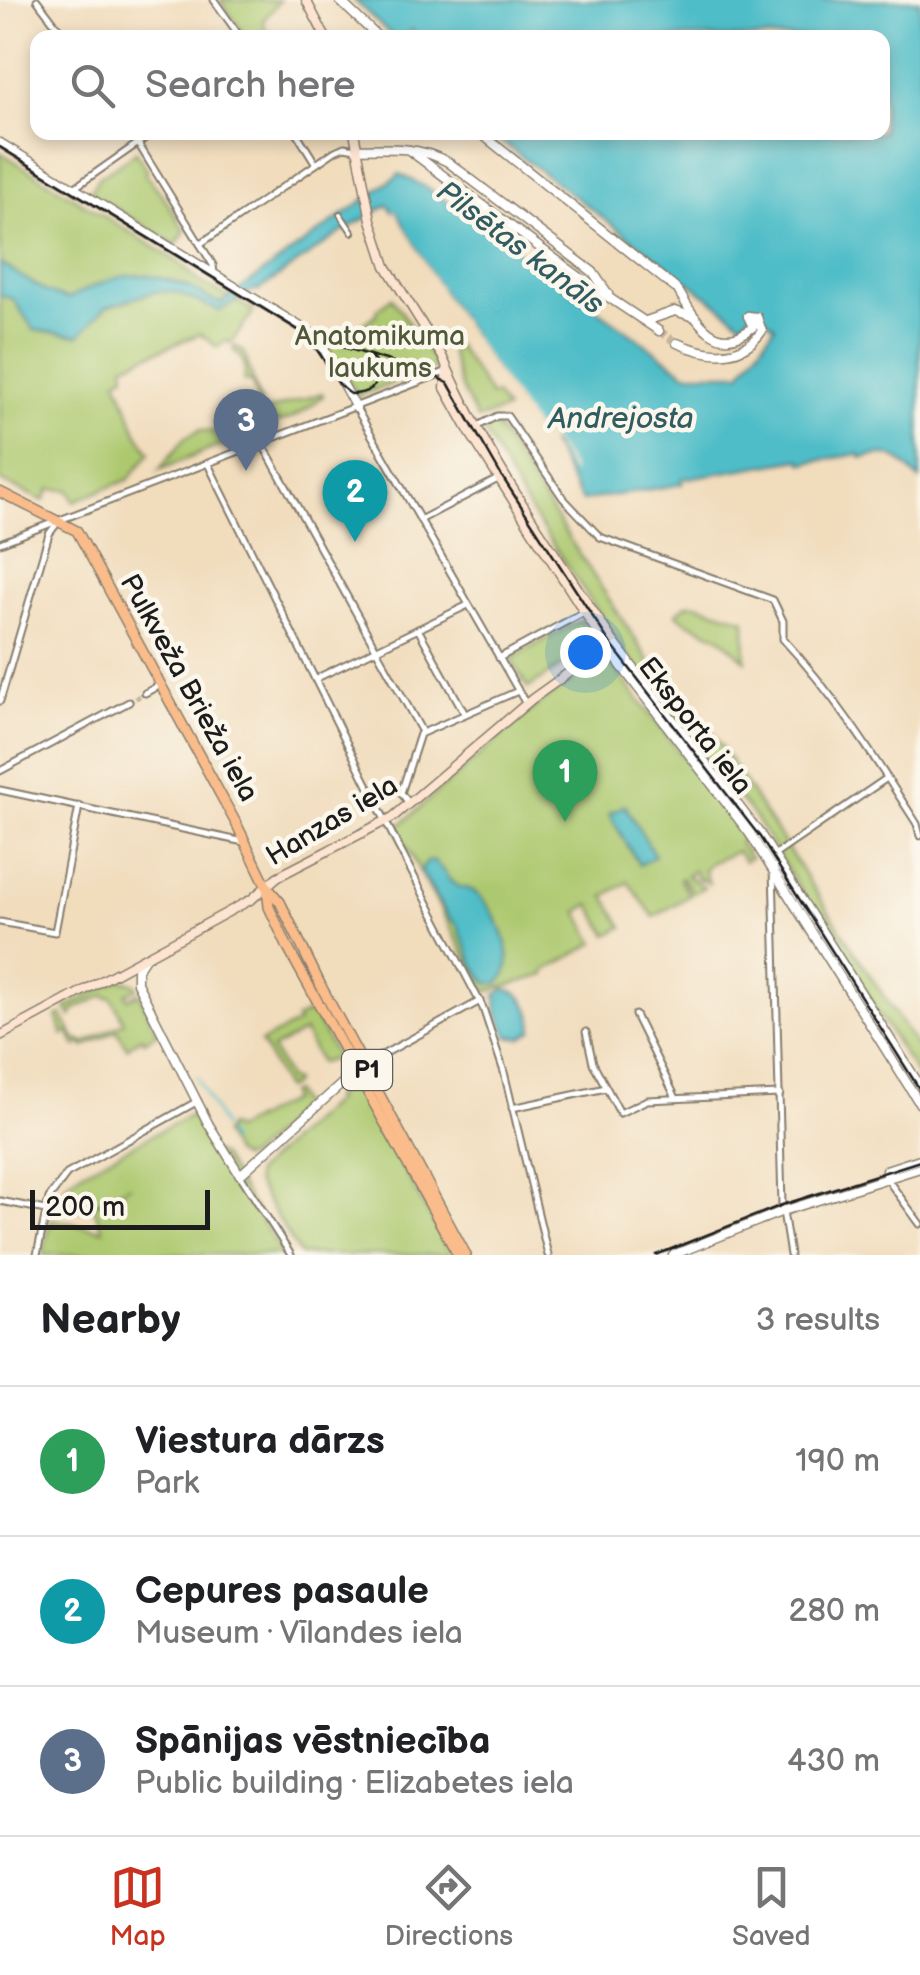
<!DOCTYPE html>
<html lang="en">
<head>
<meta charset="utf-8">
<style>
  :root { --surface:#fff; --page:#f2f2f2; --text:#202124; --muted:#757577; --line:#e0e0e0; --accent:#c8321e }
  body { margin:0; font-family:"Balsamiq Sans",sans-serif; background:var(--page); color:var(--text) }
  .scale { position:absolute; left:30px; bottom:25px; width:180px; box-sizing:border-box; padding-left:10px; border:5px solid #1c1c1c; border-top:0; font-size:28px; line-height:35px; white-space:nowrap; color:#1c1c1c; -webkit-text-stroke:8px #fbf7ec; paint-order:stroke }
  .you { position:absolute; left:585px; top:652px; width:35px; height:35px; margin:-25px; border:8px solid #fff; border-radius:50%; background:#1a73e8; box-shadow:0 0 0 15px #1a73e833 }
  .badge { display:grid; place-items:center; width:65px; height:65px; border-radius:50%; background:var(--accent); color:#fff; font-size:32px; font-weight:700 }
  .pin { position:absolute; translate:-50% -82px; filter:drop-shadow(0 2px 5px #0008) }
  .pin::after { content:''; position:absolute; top:52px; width:35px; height:30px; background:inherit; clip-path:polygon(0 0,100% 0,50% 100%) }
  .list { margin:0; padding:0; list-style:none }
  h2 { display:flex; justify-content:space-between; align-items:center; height:130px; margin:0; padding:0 40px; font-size:42px }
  h2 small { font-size:32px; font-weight:400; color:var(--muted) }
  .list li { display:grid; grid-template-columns:65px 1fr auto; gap:30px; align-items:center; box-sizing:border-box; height:150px; padding:0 40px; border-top:2px solid var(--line) }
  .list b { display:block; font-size:38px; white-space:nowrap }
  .list p { margin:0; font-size:32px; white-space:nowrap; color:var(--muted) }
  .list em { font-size:32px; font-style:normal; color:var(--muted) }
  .icon { flex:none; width:55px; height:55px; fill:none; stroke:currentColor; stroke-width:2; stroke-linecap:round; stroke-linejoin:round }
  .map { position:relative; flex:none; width:920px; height:1255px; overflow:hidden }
  .search { position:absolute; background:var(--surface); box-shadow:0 5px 15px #0003; left:30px; right:30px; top:30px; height:110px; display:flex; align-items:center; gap:25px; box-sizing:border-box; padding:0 35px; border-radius:20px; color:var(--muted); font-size:38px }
  .sheet { height:580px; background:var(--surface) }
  nav { display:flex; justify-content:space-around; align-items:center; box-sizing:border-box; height:140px; border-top:2px solid var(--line); background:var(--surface); font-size:28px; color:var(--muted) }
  nav a { display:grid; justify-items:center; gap:5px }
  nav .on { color:var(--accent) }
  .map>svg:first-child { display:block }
</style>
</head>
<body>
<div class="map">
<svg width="920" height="1255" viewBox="0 0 920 1255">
  <rect width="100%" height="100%" fill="#fbf7ec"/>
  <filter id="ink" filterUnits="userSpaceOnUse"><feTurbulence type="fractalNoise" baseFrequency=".01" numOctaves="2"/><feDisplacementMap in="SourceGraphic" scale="20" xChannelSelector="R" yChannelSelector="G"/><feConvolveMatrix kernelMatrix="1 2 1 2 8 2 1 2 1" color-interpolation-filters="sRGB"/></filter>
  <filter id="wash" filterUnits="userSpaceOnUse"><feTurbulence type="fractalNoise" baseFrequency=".0048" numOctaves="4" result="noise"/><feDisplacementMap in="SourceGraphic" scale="40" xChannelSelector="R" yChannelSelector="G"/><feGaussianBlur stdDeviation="2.25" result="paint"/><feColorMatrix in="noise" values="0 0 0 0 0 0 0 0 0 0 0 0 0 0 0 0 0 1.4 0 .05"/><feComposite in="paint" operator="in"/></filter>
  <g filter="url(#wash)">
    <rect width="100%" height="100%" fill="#f1dcbc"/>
    <!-- green -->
    <g fill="#adc96f" stroke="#647246" stroke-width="2.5">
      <polygon points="220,0 280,0 263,21 269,37 246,37"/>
      <polygon points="0,152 177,261 199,281 254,311 231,343 226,341 217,347 200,334 124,365 125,375 117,379 137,432 150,453 128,480 74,501 69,490 49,489 44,501 0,481"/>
      <polygon points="136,152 148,171 145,174 164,197 185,231 176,245 90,193 98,178"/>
      <polygon points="392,298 436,364 435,368 358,396 328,351 335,340 338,341 377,314 377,309"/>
      <path d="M 235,346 L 244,352 L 263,412 L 322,393 L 323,396 C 288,424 281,428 236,418 L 252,420 L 263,417 L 251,381 L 244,382 C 246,368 246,359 233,350 Z"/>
      <polygon points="457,346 491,396 495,394 506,410 477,419 460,385 450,351"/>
      <polygon points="493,422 652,665 706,723 920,1052 920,1080 755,818 648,686 524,502 483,430"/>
      <polygon points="201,430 242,437 159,470 186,437"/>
      <polygon points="688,604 697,604 745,620 746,661 720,637 685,621 676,613"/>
      <polygon points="581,620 595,637 592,646 528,688 513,663 514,657"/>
      <polygon points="605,656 743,834 740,844 750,858 744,861 737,851 710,863 704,870 709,883 698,878 694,871 687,875 704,887 693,893 682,878 679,879 690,895 654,917 628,882 605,896 623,927 608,935 590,904 578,912 595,943 545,971 545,975 485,992 398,831 400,825 529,712"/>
      <polygon points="120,979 135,984 137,988 126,994 128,998 139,993 158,1033 144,1041 141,1037 127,1048 117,1030 84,1047 82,1043 76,1046 68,1032 63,1035 57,1017 62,1015 75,1039 85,1043 124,1022 111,997 107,998 105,995 75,1009 71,1016 66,1008"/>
      <polygon points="312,1011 337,1058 320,1063 304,1032 272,1049 288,1079 294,1081 293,1084 285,1089 261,1042 298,1023 296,1019"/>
      <polygon points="345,1087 352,1090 358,1087 451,1255 300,1255 256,1183 255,1173 335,1100 333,1097"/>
      <polygon points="293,1092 302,1108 249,1157 242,1159 234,1154 223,1134 228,1126 234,1130 291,1100 289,1094"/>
      <polygon points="191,1115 212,1151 221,1156 283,1255 43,1255 51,1219 103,1230 93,1206 131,1185 80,1210 55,1205 67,1183 83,1171"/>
    </g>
    <!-- water -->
    <g fill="#50bdc8" stroke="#366c72" stroke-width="2.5">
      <path d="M 354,0 L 920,0 L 920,480 C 895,457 895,450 861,458 L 859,454 L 803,463 L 801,459 L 682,479 L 682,484 L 582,501 C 566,478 558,445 534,428 L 440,289 L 396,211 L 393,212 L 388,205 L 342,232 L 259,290 L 253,290 L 220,311 L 175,292 L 154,292 L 106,307 L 79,336 L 34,330 L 13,299 L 0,295 L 0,263 L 47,292 L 67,299 C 117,274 139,265 193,289 C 203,294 210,301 221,303 L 400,174 L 431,190 L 686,373 L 741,373 L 775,326 L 754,310 L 743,323 L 490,133 L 882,132 L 882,38 L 421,38 L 412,30 L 402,37 L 393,37 Z"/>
      <polygon points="625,805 655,856 639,865 609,814"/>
      <path d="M 433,861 C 443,867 446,878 454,884 C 461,889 470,887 476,893 C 497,911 523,962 498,984 L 487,983 L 475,967 L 457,925 L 449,918 L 420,871 L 427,862 Z"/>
      <path d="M 505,989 C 525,991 533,1012 533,1030 L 521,1038 L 508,1036 L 497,1011 L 496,995 Z"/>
    </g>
    <!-- pier -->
    <polygon fill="#f1dcbc" points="395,210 444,295 536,428 542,424 574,471 572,473 552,442 544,446 534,432 437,288 393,212"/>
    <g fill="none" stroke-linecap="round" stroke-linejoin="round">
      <!-- stream -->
      <g stroke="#50bdc8" stroke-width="2.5">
        <polyline points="196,1076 223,1127"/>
        <polyline points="226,1133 230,1142"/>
      </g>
    </g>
  </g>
  <g filter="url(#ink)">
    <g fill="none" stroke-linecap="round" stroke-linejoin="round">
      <!-- minor-tunnel -->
      <polyline stroke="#c6b69c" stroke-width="5" stroke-dasharray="5 2.5" stroke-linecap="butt" points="129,702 145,693"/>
      <!-- tertiary-tunnel -->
      <polyline stroke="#c6b69c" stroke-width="8" stroke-dasharray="8 4" stroke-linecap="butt" points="659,331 677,343"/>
      <!-- pedestrian casing -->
      <g stroke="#867c6c" stroke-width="8">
        <polyline id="pedestrian" points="340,214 352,232"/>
      </g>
      <!-- minor casing -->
      <g stroke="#867c6c" stroke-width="9">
        <g id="minor">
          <polyline points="37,0 66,38"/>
          <polyline points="214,0 241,38"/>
          <polyline points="131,132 213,265 214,274"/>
          <polyline points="296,132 316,164"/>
          <polyline points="74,188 154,132"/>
          <polyline points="200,244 335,151 344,147 356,149"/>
          <polyline points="356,408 526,704"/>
          <path d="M 478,426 L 497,416 L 507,416 L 563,498 L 600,537 L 773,600 L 783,621 L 783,639 C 835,695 876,760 917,824 L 920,836"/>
          <polyline points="262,443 422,732"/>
          <polyline points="208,464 398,846 483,1008 504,1072 548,1255"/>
          <polyline points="420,520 498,479"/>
          <polyline points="0,543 445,372"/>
          <polyline points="418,629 465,714"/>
          <polyline points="499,658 584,612"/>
          <polyline points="315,679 468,605"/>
          <polyline points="145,693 160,685"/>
          <polyline points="0,701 49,534 58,522"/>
          <polyline points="0,771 129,702"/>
          <polyline points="0,790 244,842"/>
          <polyline points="409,803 401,793 420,734 518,691"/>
          <polyline points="776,854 887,778"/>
          <polyline points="779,863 773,868 782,1205 790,1255"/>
          <polyline points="0,922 55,932 79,806"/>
          <polyline points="635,1015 675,1096"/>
          <polyline points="586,1032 593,1063 620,1113 647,1100 780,1094"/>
          <polyline points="364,1065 480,1001"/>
          <polyline points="512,1108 606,1088"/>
          <polyline points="240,1175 291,1255"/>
          <polyline points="887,1179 920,1224"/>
          <polyline points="0,1201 46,1210"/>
          <polyline points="37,1255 49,1198 67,1174 198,1101"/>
        </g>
      </g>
      <!-- tertiary casing -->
      <g stroke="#867c6c" stroke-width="11">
        <g id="tertiary">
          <polyline points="339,0 379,38"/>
          <polyline points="479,132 675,288"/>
          <polyline points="0,143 312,334 324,349 356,408"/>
          <path d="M 356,149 C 389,148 418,146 448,162 L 593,272 L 608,294"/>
          <polyline points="409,150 590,285 659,331"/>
          <path d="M 679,292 C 696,321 717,357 753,327 L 748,316"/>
          <polyline points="646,321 675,311 691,316"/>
          <path d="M 677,343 C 707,356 741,361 762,331 L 757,317 L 748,316"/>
          <polyline points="613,641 760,834 920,1086"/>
          <polyline points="606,646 750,834 920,1104"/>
          <polyline points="145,958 137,970 137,983 209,1125 240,1175 355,1072"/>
          <polyline points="887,1179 886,1170 920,1159"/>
          <polyline points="673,1255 783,1211 920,1168"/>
        </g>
      </g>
      <!-- secondary casing -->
      <g stroke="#867c6c" stroke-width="11">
        <g id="secondary">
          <polyline points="306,0 326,38"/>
          <polyline points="447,371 445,388 470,433 606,646"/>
          <path d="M 0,1036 L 252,899 L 277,877 L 393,817 L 532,699 L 613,641 C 552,549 486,457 442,356 L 386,266 L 371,220 L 354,132"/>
        </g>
      </g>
      <!-- primary casing -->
      <g stroke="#867c6c" stroke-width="12">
        <g id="primary">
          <polyline points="0,492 77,531 237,825 267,887 280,902 322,988 466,1255"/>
          <polyline points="267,887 269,907 289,950 458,1255"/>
        </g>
      </g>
      <!-- pedestrian -->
      <use href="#pedestrian" stroke="#fff" stroke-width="4"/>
      <!-- minor -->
      <use href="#minor" stroke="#fff" stroke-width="5"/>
      <!-- tertiary -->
      <use href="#tertiary" stroke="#fff" stroke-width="8"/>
      <!-- secondary -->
      <use href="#secondary" stroke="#fde4d0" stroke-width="8"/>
      <!-- primary -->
      <use href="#primary" stroke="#f9bc8a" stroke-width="9"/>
      <!-- tram -->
      <g stroke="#1c1c1c" stroke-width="2.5">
        <polyline points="0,147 310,337 429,373 448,383 501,475 610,643 760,837 920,1090"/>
        <path d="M 302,336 C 325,350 329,381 351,394 C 367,394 379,387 380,371 L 370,355"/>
        <polyline points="656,1255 782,1205 920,1161"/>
      </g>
    </g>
  </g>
  <g text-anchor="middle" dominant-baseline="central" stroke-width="9" stroke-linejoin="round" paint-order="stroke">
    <!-- shield labels -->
    <rect fill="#fbf7ec" stroke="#5f5e5a" stroke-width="2.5" x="342" y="1050" width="50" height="40" rx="8"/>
    <g font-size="25" font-weight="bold" fill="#1c1c1c">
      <text x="367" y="1070">P1</text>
    </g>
    <!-- park labels -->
    <g font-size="28" fill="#4f5939" stroke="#fbf7ec">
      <text x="380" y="336">Anatomikuma<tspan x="380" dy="32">laukums</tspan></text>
    </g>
    <!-- street labels -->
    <g font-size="28" fill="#1c1c1c" stroke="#fbf7ec">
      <text transform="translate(189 688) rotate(61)">Pulkveža Brieža iela</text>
      <text transform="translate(695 726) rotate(52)">Eksporta iela</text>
      <text transform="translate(332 821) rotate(-31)">Hanzas iela</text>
    </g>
    <!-- water labels -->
    <g font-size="30" font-style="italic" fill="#315c61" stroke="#fbf7ec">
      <text transform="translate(520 248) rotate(37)">Pilsētas kanāls</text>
      <text x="621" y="419">Andrejosta</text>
    </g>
  </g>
</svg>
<div class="scale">200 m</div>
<div class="you"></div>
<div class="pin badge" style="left:565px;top:822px;background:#2e9e5b">1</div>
<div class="pin badge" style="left:355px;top:542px;background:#0f9aa8">2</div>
<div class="pin badge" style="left:246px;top:471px;background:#5c6f8a">3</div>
<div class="search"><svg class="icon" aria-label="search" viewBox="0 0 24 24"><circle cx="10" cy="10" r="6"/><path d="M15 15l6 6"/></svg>Search here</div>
</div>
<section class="sheet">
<h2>Nearby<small>3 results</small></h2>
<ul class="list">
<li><span class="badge" style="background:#2e9e5b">1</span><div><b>Viestura dārzs</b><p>Park</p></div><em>190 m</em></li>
<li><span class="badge" style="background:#0f9aa8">2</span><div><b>Cepures pasaule</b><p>Museum · Vīlandes iela</p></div><em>280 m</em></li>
<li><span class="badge" style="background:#5c6f8a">3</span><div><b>Spānijas vēstniecība</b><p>Public building · Elizabetes iela</p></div><em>430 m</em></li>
</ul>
</section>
<nav>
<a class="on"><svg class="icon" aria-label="map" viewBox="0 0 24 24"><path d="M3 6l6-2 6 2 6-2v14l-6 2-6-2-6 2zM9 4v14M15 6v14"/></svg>Map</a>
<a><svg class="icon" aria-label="directions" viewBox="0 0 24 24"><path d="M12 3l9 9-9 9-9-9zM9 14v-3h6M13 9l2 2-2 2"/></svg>Directions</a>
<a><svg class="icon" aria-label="saved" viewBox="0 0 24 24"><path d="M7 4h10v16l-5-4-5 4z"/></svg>Saved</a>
</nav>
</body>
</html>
